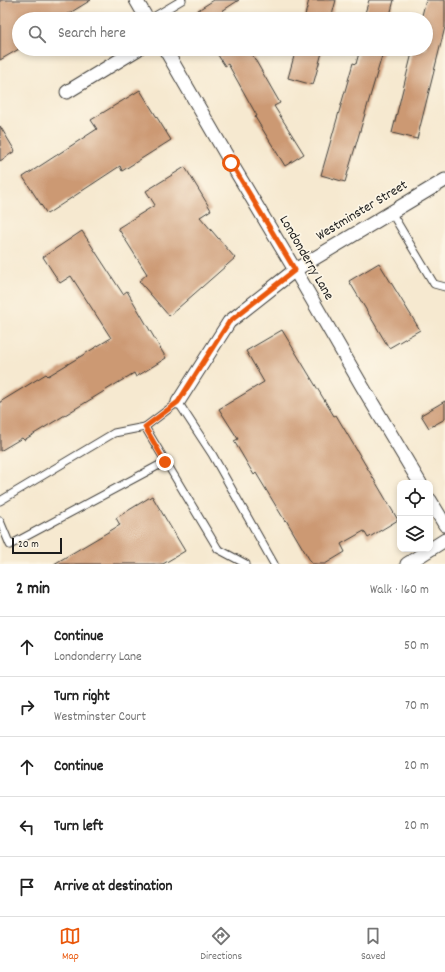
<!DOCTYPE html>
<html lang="en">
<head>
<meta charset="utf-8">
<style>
  :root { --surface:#fff; --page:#f6f6f6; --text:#222; --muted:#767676; --line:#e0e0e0; --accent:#ea580c }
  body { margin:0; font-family:Dekko,sans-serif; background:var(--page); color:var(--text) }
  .controls { position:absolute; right:12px; bottom:12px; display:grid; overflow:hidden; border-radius:8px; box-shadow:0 2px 6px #0003 }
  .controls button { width:36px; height:36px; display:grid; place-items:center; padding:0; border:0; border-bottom:1px solid var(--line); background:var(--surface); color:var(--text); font:20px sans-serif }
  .scale { position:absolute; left:12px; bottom:10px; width:50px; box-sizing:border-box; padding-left:4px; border:2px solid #1c1c1c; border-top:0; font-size:11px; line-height:14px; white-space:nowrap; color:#1c1c1c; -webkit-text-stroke:3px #fcf5e5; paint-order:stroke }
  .stop { position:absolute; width:12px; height:12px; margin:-9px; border:3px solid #ea580c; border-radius:50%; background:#fff }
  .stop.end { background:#ea580c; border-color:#fff; box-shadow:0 1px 4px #0008 }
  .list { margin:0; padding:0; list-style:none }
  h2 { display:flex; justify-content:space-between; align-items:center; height:52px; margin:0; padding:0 16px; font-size:17px }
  h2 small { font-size:13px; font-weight:400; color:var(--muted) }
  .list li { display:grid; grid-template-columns:26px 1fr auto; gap:12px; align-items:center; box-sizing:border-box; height:60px; padding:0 16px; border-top:1px solid var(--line) }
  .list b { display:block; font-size:15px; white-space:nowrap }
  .list p { margin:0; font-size:13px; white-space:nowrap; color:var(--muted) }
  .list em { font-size:13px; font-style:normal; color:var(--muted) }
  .icon { flex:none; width:22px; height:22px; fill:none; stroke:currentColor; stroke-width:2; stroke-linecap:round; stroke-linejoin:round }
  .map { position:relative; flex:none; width:445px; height:564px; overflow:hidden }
  .search { position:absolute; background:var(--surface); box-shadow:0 2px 6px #0003; left:12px; right:12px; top:12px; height:44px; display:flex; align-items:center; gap:10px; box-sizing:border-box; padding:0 14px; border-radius:22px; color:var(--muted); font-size:15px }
  .sheet { height:352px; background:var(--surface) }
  nav { display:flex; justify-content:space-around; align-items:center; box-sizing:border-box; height:56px; border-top:1px solid var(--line); background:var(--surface); font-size:11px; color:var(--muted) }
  nav a { display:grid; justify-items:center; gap:2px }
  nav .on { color:var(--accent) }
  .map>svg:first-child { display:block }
</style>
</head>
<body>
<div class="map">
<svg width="445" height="564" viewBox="0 0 445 564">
  <rect width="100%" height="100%" fill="#fcf5e5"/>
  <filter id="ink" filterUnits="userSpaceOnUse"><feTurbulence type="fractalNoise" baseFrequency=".025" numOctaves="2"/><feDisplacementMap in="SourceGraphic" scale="8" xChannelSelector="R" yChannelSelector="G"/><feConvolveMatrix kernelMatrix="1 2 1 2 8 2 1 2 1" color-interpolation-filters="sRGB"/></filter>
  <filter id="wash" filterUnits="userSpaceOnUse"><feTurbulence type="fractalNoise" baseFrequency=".012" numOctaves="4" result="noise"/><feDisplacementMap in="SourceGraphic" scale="16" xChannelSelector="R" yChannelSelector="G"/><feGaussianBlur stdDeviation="0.9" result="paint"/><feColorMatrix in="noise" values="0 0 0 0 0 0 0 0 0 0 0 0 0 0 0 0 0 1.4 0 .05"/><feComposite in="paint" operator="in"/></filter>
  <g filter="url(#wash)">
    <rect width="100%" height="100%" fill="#f6e9d0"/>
    <g id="blocks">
      <!-- building -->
      <g fill="#cc9973">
        <polygon points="0,0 91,0 60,19 19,19 19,49 0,60"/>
        <polygon points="214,0 239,0 222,11 226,19 184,19"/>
        <polygon points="309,0 336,0 331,19 304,19"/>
        <polygon points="369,0 394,0 389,19 365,13"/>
        <polygon points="426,0 445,0 445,27 417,139 392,133 413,49 426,49 426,19 421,19"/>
        <polygon points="214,49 249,49 280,103 274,106 304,154 285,166 255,117 257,116 228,64 225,66"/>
        <polygon points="296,49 323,49 313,85 288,78"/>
        <polygon points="360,49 384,49 345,182 321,175 353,63 356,64"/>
        <polygon points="140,90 171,140 122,171 120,166 47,214 23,177 97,129 91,120"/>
        <polygon points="0,126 15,151 0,161"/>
        <polygon points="185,167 211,210 200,217 235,258 169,316 139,281 147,274 118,228 155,205 146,191"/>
        <polygon points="82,231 123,294 127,291 166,358 136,377 134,373 24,440 22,438 0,451 0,402 46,374 48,376 111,338 71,276 60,283 43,257"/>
        <polygon points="379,263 420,330 389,348 349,281"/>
        <polygon points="282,330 334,416 336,415 398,520 368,538 364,531 341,544 345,552 325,564 312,564 286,520 285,521 256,473 254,475 234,441 238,439 219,409 264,382 246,351"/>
        <polygon points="445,401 445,419 429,428 421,415"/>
        <polygon points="152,496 185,551 163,564 54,564 120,525 116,518"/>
      </g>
    </g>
  </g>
  <g filter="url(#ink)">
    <use href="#blocks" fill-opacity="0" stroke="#3d3b37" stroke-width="1"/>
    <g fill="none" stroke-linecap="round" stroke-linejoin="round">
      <!-- service casing -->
      <g stroke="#3d3b37" stroke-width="9">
        <g id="service">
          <polyline points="150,19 182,0"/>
          <polyline points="391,212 434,284 445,287"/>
          <polyline points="0,501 114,433 145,427"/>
          <polyline points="0,521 10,545 165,462"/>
          <polyline points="246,564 218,549 145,427 178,402 212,454 274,564"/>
        </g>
      </g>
      <!-- minor casing -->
      <g stroke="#3d3b37" stroke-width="15">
        <g id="minor">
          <polyline points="136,0 147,19"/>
          <polyline points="165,49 231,163 295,270 362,386 420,483"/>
          <polyline points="67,92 138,49"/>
          <polyline points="178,402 229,322 295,270 445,180"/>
          <polyline points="430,500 445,525"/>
          <polyline points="407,564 445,540"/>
        </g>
      </g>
      <!-- service -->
      <use href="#service" stroke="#fff" stroke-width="7"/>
      <!-- minor -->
      <use href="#minor" stroke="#fff" stroke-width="13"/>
    </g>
  </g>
  <g fill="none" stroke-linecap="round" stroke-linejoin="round" filter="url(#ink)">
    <!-- route -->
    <polyline stroke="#ea580c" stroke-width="5" points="165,462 145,427 178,402 229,322 295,270 231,163"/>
  </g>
  <g text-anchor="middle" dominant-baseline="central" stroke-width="3.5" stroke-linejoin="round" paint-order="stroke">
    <!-- street labels -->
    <g font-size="14" fill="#1c1c1c" stroke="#fcf5e5">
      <text transform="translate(362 211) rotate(-31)">Westminster Street</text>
      <text transform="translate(306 258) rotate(60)">Londonderry Lane</text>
    </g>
  </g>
</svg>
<div class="controls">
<button><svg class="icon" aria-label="locate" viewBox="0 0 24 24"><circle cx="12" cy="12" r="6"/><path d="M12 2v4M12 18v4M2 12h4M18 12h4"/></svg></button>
<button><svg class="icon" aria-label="layers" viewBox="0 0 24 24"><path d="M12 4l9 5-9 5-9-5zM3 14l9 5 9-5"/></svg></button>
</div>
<div class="scale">20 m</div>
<div class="stop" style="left:231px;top:163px"></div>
<div class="stop end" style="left:165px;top:462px"></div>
<div class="search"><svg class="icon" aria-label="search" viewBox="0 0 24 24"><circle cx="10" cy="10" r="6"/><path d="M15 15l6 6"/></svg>Search here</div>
</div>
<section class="sheet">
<h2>2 min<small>Walk · 160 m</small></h2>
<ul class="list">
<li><svg class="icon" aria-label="ahead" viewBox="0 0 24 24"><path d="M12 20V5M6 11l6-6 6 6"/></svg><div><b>Continue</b><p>Londonderry Lane</p></div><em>50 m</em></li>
<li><svg class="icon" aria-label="right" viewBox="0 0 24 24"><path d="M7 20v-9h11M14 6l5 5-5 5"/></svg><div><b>Turn right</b><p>Westminster Court</p></div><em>70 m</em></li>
<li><svg class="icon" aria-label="ahead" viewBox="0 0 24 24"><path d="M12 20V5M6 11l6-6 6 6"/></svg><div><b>Continue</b></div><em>20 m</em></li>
<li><svg class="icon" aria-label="left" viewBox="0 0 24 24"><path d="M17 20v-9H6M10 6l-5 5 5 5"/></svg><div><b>Turn left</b></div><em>20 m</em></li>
<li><svg class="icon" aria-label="arrive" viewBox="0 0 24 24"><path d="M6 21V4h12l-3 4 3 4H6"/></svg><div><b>Arrive at destination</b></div></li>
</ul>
</section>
<nav>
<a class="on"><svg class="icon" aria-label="map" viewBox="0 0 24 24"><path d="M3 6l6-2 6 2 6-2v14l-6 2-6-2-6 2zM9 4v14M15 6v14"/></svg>Map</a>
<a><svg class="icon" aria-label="directions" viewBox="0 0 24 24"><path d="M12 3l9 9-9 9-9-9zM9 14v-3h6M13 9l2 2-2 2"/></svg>Directions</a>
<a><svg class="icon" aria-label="saved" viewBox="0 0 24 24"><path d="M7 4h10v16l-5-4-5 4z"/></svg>Saved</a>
</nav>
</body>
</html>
